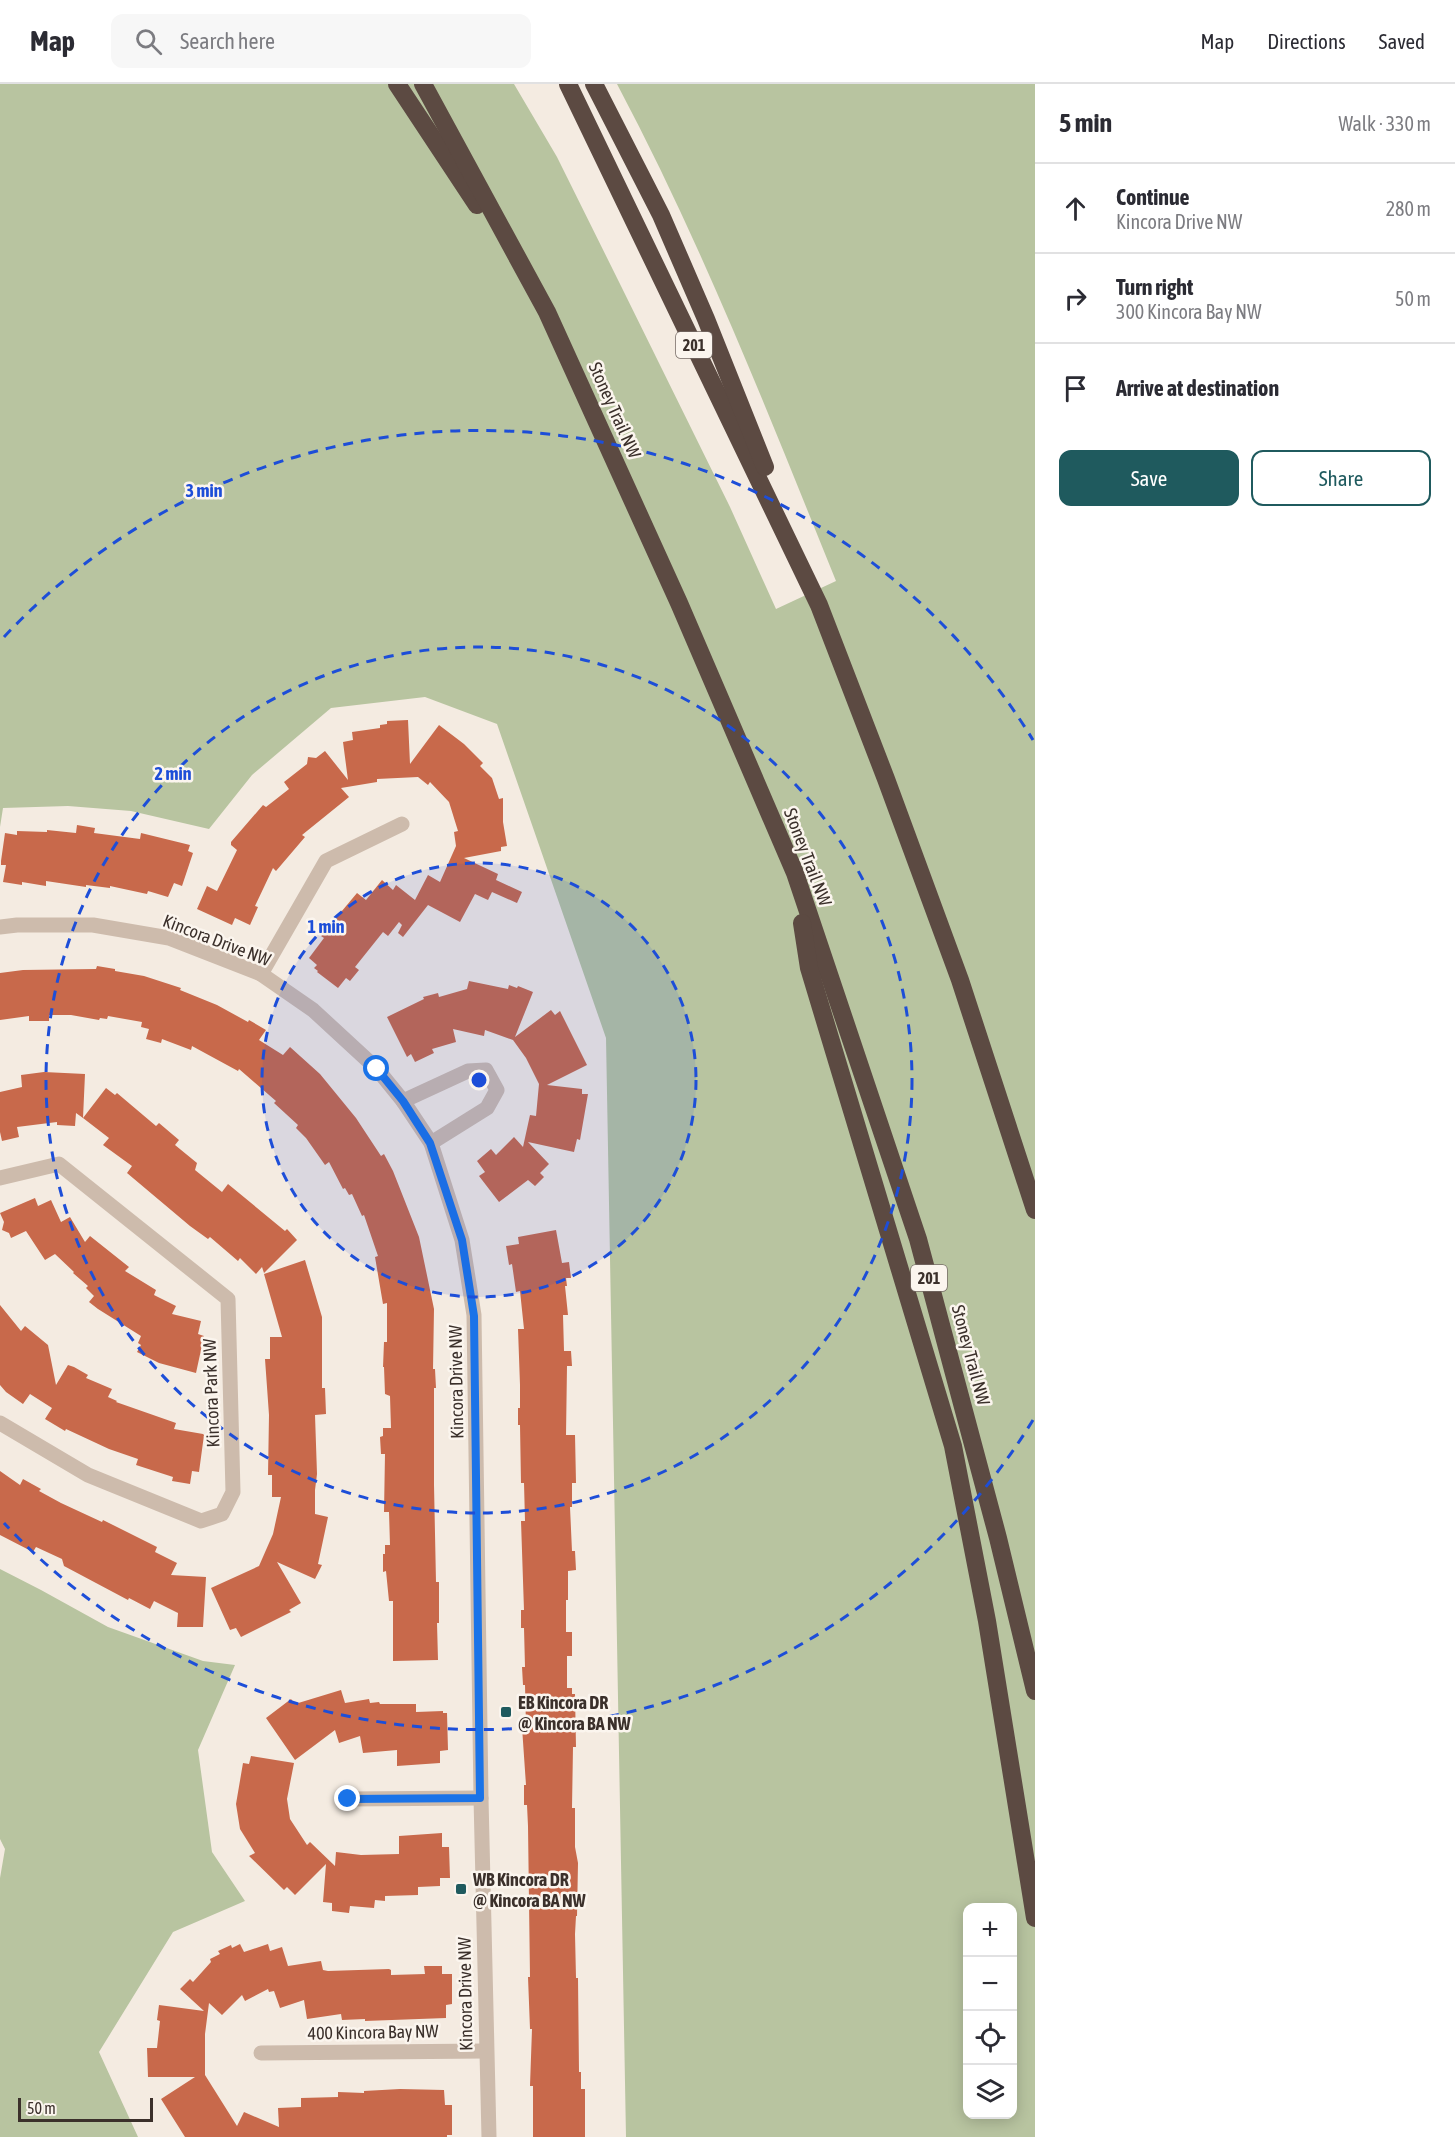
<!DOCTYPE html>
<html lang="en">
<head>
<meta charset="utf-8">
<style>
  :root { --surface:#fff; --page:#f7f7f7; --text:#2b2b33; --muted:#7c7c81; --line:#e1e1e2; --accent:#1f5a5e }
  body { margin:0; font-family:"Asap Condensed",sans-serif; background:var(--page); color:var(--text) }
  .controls { position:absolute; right:18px; bottom:18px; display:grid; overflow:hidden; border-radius:12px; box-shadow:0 3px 15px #0003 }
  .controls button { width:54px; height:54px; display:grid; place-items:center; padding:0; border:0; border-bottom:2px solid var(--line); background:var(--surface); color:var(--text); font:30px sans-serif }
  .scale { position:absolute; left:18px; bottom:15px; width:135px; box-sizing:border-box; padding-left:6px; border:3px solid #3b302b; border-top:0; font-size:16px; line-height:21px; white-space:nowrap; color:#3b302b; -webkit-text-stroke:4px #fbf5ee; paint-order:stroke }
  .stop { position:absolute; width:18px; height:18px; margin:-14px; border:4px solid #1a73e8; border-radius:50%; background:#fff }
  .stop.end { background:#1a73e8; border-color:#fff; box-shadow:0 2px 6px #0008 }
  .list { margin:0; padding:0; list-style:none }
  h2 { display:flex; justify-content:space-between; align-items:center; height:78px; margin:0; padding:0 24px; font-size:26px }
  h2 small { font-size:20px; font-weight:400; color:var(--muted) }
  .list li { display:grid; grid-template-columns:39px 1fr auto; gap:18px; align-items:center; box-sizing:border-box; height:90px; padding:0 24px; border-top:2px solid var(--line) }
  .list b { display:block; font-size:22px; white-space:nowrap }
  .list p { margin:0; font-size:20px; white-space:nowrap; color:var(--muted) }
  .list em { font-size:20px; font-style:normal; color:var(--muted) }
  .actions { display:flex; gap:12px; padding:18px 24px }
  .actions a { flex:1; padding:14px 0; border:2px solid var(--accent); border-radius:12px; text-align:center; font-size:21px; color:var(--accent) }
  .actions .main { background:var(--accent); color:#fff }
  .icon { flex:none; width:33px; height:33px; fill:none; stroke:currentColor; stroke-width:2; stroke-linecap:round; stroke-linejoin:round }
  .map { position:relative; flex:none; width:1035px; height:2053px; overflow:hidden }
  header { display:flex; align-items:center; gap:36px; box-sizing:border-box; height:84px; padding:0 30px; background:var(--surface); border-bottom:2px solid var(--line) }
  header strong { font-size:28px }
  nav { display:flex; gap:33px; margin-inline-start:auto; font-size:21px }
  .search { width:420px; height:54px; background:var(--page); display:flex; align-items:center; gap:15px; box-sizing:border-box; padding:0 21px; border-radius:12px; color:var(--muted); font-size:22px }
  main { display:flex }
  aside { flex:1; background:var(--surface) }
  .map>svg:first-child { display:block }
</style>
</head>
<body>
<header>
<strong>Map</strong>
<div class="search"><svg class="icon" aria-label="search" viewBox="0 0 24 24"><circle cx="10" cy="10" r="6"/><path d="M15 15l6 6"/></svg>Search here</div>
<nav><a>Map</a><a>Directions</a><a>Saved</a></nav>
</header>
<main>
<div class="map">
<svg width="1035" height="2053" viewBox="0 0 1035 2053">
  <rect width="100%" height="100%" fill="#f4ebe1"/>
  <!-- green -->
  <g fill="#b8c4a0" fill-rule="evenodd">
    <path d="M 0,0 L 514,0 L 557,73 L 621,202 L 730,423 L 776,525 L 836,497 C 768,329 702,160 617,0 L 1035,0 L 1035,2053 L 626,2053 L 606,954 L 497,640 L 425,613 L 331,624 L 252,691 L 209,745 L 131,727 L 68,722 L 3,724 L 0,743 ZM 968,1824 L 1012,1824 L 1012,2030 L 968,2030 Z"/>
    <polygon points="0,1485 41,1506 108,1543 203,1577 235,1581 198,1666 212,1768 245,1817 173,1848 99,1968 138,2053 0,2053 0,1794 5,1765 0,1755"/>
  </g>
  <!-- building -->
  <g fill="#c8694b">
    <polygon points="408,636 410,680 439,641 464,660 483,679 480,682 492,694 499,715 503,714 503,738 507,762 501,763 501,767 464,774 498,790 496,796 522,808 517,819 492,808 488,816 475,810 460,838 428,821 403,853 398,849 402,841 399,838 388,852 383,848 355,883 359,886 350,897 346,894 338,904 317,888 318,887 314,884 317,881 309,874 324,854 321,852 357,809 366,816 382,796 393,806 396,801 415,816 428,791 440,798 456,762 454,748 458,747 449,718 430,698 428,701 418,693 377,695 377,698 341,704 349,713 302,751 305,753 276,787 273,784 255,822 258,823 250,841 235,834 232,841 197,825 207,802 217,807 237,766 231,761 231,758 263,721 266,723 289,705 284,698 307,680 308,673 316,674 325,667 348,696 343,658 353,656 352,648 380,644 380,641 387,640 387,637"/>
    <polygon points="77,741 95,744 94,749 140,755 141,749 190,761 188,767 193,769 182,802 174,799 168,813 148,807 147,810 110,802 110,804 86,801 86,803 46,797 46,802 22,798 22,801 3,798 6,781 1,781 1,777 5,749 17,751 17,747 47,748 47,746 76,749"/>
    <polygon points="97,882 115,885 115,887 144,892 181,904 180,906 217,921 248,938 249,936 266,946 259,956 283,971 290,963 320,990 356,1034 381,1072 384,1070 393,1087 419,1153 434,1225 433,1285 435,1285 436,1304 434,1304 434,1401 436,1498 439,1498 439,1539 437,1539 438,1576 393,1577 393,1517 389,1517 386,1487 383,1488 383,1470 385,1470 385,1461 390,1461 389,1428 384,1428 385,1370 381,1370 380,1353 383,1352 383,1344 391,1344 390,1312 385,1310 384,1283 383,1283 384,1258 387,1258 387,1219 383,1220 375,1173 378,1172 364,1131 362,1132 352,1110 349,1111 345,1104 343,1105 329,1078 325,1081 306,1054 296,1044 298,1041 274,1019 276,1017 239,985 238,987 192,962 191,966 162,955 161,959 146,955 149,945 141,943 142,938 108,932 107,935 100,934 99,936 71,931 49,931 49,937 29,937 29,932 0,936 0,889 23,886 96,885"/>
    <polygon points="469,897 508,905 509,901 517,904 518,902 533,908 515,953 551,926 555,931 560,927 587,981 547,1001 582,1005 582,1010 588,1010 580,1056 577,1055 574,1068 528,1058 549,1080 540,1089 544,1093 535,1102 528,1096 499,1118 479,1092 485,1088 477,1077 491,1065 496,1071 514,1053 523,1063 530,1031 536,1032 539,1000 526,974 513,956 485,946 484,952 453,945 456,958 432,965 434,969 415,978 411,970 407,973 387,933 424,915 423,913 438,909 439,913 467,905"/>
    <polygon points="44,988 85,990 83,1034 76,1029 75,1042 57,1041 57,1038 17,1043 19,1053 2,1057 0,1048 0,1008 22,1003 21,991"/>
    <polygon points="106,1004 115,1011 117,1009 156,1042 159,1039 179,1056 175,1061 197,1079 195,1086 222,1108 228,1100 285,1147 287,1145 297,1156 264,1189 262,1183 256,1190 240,1174 238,1177 210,1153 208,1155 190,1142 127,1089 132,1082 103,1061 109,1054 83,1034"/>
    <polygon points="35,1114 38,1122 51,1116 61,1138 70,1133 85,1158 90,1152 129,1183 125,1187 156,1206 154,1211 176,1222 172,1230 201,1237 198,1250 204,1252 196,1289 159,1279 137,1268 141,1261 138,1259 141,1252 98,1225 89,1218 94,1212 86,1204 88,1202 73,1189 74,1188 55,1170 45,1176 26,1147 11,1154 9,1149 2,1146 4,1138 0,1129"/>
    <polygon points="556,1146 562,1179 569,1178 571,1194 566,1194 567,1202 565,1202 568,1231 563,1231 564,1267 571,1267 572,1282 567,1282 566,1351 575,1351 576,1399 572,1399 572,1423 570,1423 572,1467 575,1467 576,1486 568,1487 568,1516 566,1516 566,1548 572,1548 572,1572 567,1572 567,1604 572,1604 572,1610 575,1610 576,1663 573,1663 572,1724 575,1724 575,1763 578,1779 577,1832 576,1832 575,1850 576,1894 578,1894 579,1988 581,1988 581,2005 585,2005 585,2053 533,2053 533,2002 530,2002 532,1945 530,1945 528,1893 530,1893 528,1742 527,1721 524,1721 524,1701 526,1701 522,1643 526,1643 525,1601 523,1601 522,1583 525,1583 524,1544 521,1544 521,1526 524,1526 521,1437 525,1437 524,1399 521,1399 520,1341 518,1341 518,1324 520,1324 520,1301 518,1245 524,1245 520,1207 516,1208 512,1180 509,1181 506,1162 519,1160 518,1153"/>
    <polygon points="305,1176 322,1233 322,1304 325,1304 326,1330 315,1331 317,1390 315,1406 315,1430 328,1433 318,1480 322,1481 315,1495 277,1478 301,1519 289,1526 291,1528 241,1553 236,1544 230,1546 211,1504 259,1482 273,1450 281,1413 272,1413 272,1391 268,1391 269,1331 265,1275 270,1275 270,1253 282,1253 264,1190"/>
    <polygon points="0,1221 21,1247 25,1242 48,1261 56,1301 68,1281 74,1283 88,1291 86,1294 112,1305 108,1313 117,1317 116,1318 176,1339 174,1345 203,1350 204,1351 199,1388 192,1387 190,1400 172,1397 173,1393 136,1381 138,1375 109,1365 66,1345 65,1347 45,1335 52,1324 30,1310 23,1320 6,1308 0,1301"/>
    <polygon points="0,1387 20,1401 23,1395 41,1405 39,1407 61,1419 102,1438 103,1436 157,1463 155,1468 177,1479 171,1491 206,1493 203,1543 177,1543 178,1529 154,1517 150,1525 129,1514 128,1516 64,1482 62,1475 36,1463 33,1468 0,1451"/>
    <polygon points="341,1606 345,1619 369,1615 370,1619 379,1618 380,1620 416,1620 416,1628 443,1627 443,1629 447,1629 448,1666 440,1667 440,1679 397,1682 397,1666 363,1669 360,1652 339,1659 335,1646 295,1676 266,1634 291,1615 295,1620"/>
    <polygon points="251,1672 294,1679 287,1715 290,1735 307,1761 310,1758 335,1782 336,1768 361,1771 399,1770 399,1752 442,1749 442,1763 449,1763 450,1794 440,1794 440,1802 418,1803 418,1811 385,1812 385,1817 375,1816 374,1824 350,1822 349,1829 332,1827 332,1819 323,1818 326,1780 295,1811 287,1803 284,1806 249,1772 255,1769 240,1745 236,1720 243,1679 249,1680"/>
    <polygon points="240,1860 244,1868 268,1860 270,1867 282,1863 288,1882 321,1877 323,1886 328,1887 389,1885 391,1886 391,1891 425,1890 424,1882 442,1882 442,1890 452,1890 452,1920 446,1921 446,1934 365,1937 365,1935 342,1936 341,1930 307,1935 304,1916 280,1924 274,1907 269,1908 268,1905 245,1917 242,1911 222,1931 209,1919 205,1950 205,1991 237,2042 244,2028 279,2043 278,2024 301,2023 301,2014 338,2013 338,2008 364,2009 364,2007 400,2005 444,2006 445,2021 452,2021 452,2051 447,2051 447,2053 185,2053 161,2015 195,1993 148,1993 147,1964 157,1964 160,1937 157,1936 159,1921 204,1927 180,1905 190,1895 193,1898 211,1878 210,1875 220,1870 218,1867 231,1861 232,1864"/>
  </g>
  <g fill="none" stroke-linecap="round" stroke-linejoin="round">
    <!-- minor -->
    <g stroke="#cdbbac" stroke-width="15">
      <polyline points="261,890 326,777 402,740"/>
      <polyline points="403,1017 468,987 486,986 497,1006 487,1024 431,1059"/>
      <polyline points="0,1094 59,1080 228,1215 233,1408 222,1430 201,1437 88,1391 0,1339"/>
      <polyline points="348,1715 481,1714"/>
      <polyline points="261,1969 486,1967"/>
    </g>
    <!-- tertiary -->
    <polyline stroke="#cdbbac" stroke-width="15" points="0,843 17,841 93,841 169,854 261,890 313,926 377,985 403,1017 431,1059 462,1156 474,1231 481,1714 489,2053"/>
    <!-- motorway -->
    <g stroke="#5c4a42" stroke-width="18">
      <polyline points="397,0 477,121"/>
      <polyline points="423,0 547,228 679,519 795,789 918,1155 998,1454 1035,1607"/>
      <polyline points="568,0 819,521 886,695 960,896 1035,1126"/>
      <polyline points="594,0 661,131 706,235 765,383"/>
      <polyline points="802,839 809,884 953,1362 987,1537 1035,1834"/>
    </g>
  </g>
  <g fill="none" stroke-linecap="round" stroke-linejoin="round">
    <!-- route -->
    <polyline stroke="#1a73e8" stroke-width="8" points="348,1715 480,1714 474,1232 462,1156 430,1059 403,1017 377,985"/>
  </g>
  <!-- distance rings -->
  <circle cx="479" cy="996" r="217" fill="#1d4ed8" fill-opacity=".12"/>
  <g fill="none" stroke="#1d4ed8" stroke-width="3" stroke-dasharray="10 8">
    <circle cx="479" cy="996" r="217"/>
    <circle cx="479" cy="996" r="433"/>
    <path d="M1033 1336A650 650 0 0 1 4 1439M4 553A650 650 0 0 1 1033 656"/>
  </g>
  <!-- markers -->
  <g fill="#1f5a5e" stroke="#fbf5ee" stroke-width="2">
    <rect x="500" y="1622" width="12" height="12" rx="3"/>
    <rect x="455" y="1799" width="12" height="12" rx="3"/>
  </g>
  <g text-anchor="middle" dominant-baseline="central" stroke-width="5" stroke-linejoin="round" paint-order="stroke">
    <!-- shield labels -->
    <g fill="#fbf5ee" stroke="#756b66" stroke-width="1.5">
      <rect x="676" y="248" width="36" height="26" rx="4.5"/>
      <rect x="911" y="1181" width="36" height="26" rx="4.5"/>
    </g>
    <g font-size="16" font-weight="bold" fill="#3b302b">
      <text x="694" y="261">201</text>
      <text x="929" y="1194">201</text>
    </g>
    <!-- street labels -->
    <g font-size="18" fill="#3b302b" stroke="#fbf5ee">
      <text transform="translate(615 326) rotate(66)">Stoney Trail NW</text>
      <text transform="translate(808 773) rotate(69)">Stoney Trail NW</text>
      <text transform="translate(217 856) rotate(21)">Kincora Drive NW</text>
      <text transform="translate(971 1271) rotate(75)">Stoney Trail NW</text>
      <text transform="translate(456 1298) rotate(-91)">Kincora Drive NW</text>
      <text transform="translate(211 1309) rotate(-92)">Kincora Park NW</text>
      <text transform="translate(465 1910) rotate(-91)">Kincora Drive NW</text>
      <text transform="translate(373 1948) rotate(-1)">400 Kincora Bay NW</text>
    </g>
    <!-- poi labels -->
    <g font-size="18" font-weight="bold" fill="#3b302b" stroke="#fbf5ee" text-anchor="start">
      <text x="518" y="1618">EB Kincora DR<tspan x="518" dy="21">@ Kincora BA NW</tspan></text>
      <text x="473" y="1795">WB Kincora DR<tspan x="473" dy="21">@ Kincora BA NW</tspan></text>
    </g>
  </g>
  <circle cx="479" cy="996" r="9" fill="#1d4ed8" stroke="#fbf5ee" stroke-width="3"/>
  <g font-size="18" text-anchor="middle" font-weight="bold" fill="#1d4ed8" stroke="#fbf5ee" stroke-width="5" stroke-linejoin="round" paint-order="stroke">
    <text x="204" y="413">3 min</text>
    <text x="173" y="696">2 min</text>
    <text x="326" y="849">1 min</text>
  </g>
</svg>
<div class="controls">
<button>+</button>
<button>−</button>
<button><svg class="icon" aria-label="locate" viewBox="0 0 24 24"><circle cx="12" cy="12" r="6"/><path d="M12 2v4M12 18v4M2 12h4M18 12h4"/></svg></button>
<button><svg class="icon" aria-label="layers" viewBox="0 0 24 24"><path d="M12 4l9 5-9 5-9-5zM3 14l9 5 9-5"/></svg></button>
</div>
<div class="scale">50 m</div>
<div class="stop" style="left:377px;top:985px"></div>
<div class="stop end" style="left:348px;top:1715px"></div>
</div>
<aside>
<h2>5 min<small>Walk · 330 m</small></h2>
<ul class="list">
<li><svg class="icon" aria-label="ahead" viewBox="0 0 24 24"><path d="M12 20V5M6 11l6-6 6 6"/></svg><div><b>Continue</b><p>Kincora Drive NW</p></div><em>280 m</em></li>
<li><svg class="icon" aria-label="right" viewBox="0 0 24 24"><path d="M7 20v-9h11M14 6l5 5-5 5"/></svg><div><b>Turn right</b><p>300 Kincora Bay NW</p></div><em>50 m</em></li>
<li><svg class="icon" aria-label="arrive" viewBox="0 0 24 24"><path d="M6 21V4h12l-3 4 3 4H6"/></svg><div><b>Arrive at destination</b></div></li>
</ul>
<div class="actions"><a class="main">Save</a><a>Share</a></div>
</aside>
</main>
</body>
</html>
